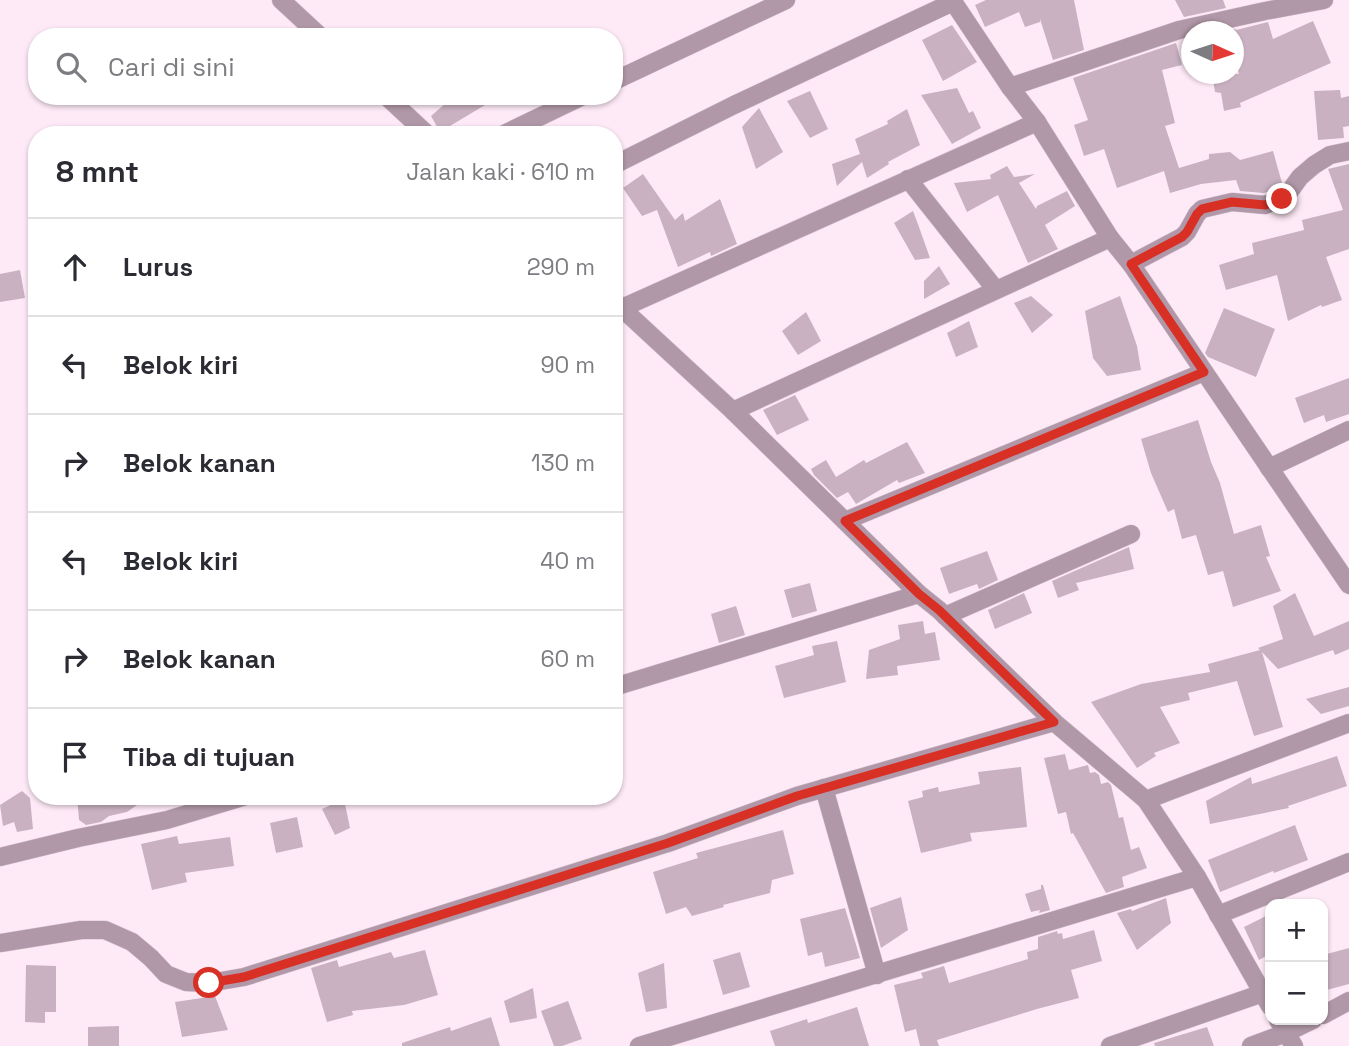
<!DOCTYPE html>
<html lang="id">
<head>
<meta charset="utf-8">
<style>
  :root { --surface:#fff; --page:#f7f7f7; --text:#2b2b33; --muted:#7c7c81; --line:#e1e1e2 }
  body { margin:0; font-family:"Space Grotesk",sans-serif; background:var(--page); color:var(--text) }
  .controls { position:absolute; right:21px; bottom:21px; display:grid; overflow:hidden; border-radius:14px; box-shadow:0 2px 5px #0004 }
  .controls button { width:63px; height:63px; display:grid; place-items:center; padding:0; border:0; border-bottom:2px solid var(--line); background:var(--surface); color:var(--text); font:35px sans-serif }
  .compass { position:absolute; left:1181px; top:21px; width:63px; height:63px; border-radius:50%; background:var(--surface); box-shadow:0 2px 5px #0004; rotate:93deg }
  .stop { position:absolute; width:21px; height:21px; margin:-16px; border:5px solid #d93025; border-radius:50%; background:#fff }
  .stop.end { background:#d93025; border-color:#fff; box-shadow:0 2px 7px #0008 }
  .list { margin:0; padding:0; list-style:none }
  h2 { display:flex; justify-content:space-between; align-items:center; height:91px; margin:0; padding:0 28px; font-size:30px }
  h2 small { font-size:23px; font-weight:400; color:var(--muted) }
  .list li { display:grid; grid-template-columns:46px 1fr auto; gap:21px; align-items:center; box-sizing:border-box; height:98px; padding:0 28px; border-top:2px solid var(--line) }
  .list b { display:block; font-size:26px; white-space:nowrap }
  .list em { font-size:23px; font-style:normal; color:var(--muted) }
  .icon { flex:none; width:38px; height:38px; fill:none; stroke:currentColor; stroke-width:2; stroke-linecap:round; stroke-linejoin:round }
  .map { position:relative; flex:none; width:1349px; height:1046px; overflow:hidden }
  .search { position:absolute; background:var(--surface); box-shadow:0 2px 5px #0004; left:28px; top:28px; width:595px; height:77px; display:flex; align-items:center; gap:18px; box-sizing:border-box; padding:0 24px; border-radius:28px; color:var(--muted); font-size:26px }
  .panel { position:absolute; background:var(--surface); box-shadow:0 2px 5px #0004; left:28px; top:126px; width:595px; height:679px; border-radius:28px }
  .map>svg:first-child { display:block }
</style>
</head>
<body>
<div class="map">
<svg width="1349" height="1046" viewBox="0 0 1349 1046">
  <rect width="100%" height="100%" fill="#feeaf7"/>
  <!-- building -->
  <g fill="#c9b1c1">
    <polygon points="986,0 1074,0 1084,50 1053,60 1040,19 1040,22 1025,27 1019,12 985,27 975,5"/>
    <polygon points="1175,0 1223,0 1226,8 1184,17"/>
    <polygon points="1313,21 1331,63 1240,103 1241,107 1224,111 1221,93 1215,92 1212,74 1239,74 1234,55 1234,32 1225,32 1235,29 1236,30 1268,22 1273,39"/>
    <polygon points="952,25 977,62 943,81 922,40"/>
    <polygon points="1176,43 1182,65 1162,70 1175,123 1165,126 1179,168 1209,159 1209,154 1230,152 1240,160 1273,151 1282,183 1276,189 1264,193 1240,191 1236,180 1201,184 1170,193 1164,171 1117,188 1104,149 1084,156 1074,125 1088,120 1073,78"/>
    <polygon points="957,88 969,113 973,111 981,128 952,144 921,95"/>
    <polygon points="1340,90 1341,98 1349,96 1349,126 1343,127 1344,138 1318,140 1314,91"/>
    <polygon points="810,91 828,129 810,138 787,101"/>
    <polygon points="454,96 500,96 440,132 431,116"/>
    <polygon points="759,108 783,152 756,169 742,127"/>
    <polygon points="907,109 920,145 888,162 889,164 867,178 862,162 837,186 832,164 860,154 855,139 888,124 887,121"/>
    <polygon points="1349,164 1349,249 1326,257 1342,300 1322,307 1321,305 1288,321 1277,275 1226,290 1219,265 1254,254 1252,243 1304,230 1302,220 1343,210 1328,169"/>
    <polygon points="1007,166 1014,177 1035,174 1019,183 1036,209 1037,206 1067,191 1075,206 1045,225 1058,249 1028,263 998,195 967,212 954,183 991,179 990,175"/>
    <polygon points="643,174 675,220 683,213 685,221 720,199 737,244 711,256 710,252 678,267 657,210 642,216 623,188"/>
    <polygon points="913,211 919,227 930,258 915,260 894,223"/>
    <polygon points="939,266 950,284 924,299 924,281"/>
    <polygon points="20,270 25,298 0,302 0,274"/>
    <polygon points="1031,296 1053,315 1032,333 1014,303"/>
    <polygon points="1120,296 1137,346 1141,370 1107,376 1093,358 1085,311"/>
    <polygon points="1224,308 1275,329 1256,377 1208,357 1205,353"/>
    <polygon points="806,312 821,341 798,355 782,331"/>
    <polygon points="969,321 978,347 956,357 947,333"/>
    <polygon points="1349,378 1349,414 1326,422 1324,415 1304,423 1295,398"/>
    <polygon points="795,395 809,420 777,435 763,410"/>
    <polygon points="1198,420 1211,462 1220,483 1234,534 1261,525 1270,556 1266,557 1281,591 1233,607 1223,571 1208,575 1196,535 1182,539 1174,509 1168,512 1151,473 1141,439"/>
    <polygon points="907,442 925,473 899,483 897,480 856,504 848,492 837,498 814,475 811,469 826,460 836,477 864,460 866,463"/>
    <polygon points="1129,547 1134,569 1076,583 1079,590 1058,598 1052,581"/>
    <polygon points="987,551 998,580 979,589 977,584 949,594 940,568"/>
    <polygon points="810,583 817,611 792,618 784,590"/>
    <polygon points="1024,593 1032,613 995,629 988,610"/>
    <polygon points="1295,593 1314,636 1349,621 1349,649 1335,655 1333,650 1278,669 1262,652 1283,727 1254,736 1237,681 1188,693 1190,700 1160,707 1180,743 1154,753 1156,756 1137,768 1091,702 1141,684 1210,672 1208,664 1260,650 1258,648 1283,639 1273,606"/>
    <polygon points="736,606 745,635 719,643 711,614"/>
    <polygon points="923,621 925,634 935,632 940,660 897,666 898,675 866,679 869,650 900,639 898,625"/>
    <polygon points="837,641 846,682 784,698 775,666 814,655 812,646"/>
    <polygon points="1349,687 1349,706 1321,714 1306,699"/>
    <polygon points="1065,754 1069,770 1088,765 1090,773 1095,772 1099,775 1101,784 1108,782 1111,785 1119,818 1123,817 1131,850 1139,847 1147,868 1122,877 1124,887 1106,893 1073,833 1071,834 1066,812 1058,814 1044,758"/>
    <polygon points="1337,756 1347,786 1288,806 1289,808 1210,824 1206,801 1251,777 1252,784"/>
    <polygon points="1021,767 1027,827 970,833 972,841 921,853 908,801 923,797 922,791 938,787 939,792 980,784 978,772"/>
    <polygon points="22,791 30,798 33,829 17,832 14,822 3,826 0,805"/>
    <polygon points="77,796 150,796 127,812 109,816 101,822 86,825 79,820"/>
    <polygon points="344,799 350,828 335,835 322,809"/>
    <polygon points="297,817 303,847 276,853 270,823"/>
    <polygon points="1295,825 1308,860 1274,873 1273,871 1220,892 1208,860"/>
    <polygon points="783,830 794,874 772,880 770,893 723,905 724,907 692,916 686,907 666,914 653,872 698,858 696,853"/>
    <polygon points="177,836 179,844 230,837 234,866 185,873 187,882 152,890 141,844"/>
    <polygon points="1041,885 1043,885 1050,910 1039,913 1040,910 1031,912 1025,894 1041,889"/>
    <polygon points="901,897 908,930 881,948 870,908"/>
    <polygon points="1166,898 1171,923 1137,950 1117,913 1131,909 1132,911"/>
    <polygon points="845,908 860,958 825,967 822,952 808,956 800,919"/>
    <polygon points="1270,914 1270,954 1259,960 1244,927"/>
    <polygon points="1094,930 1102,961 1071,970 1079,998 1037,1009 937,1040 939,1046 920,1046 916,1029 905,1032 894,985 923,978 921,973 944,966 949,983 1028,959 1027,952 1038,949 1038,937 1057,931 1058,934 1062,933 1063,939"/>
    <polygon points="1349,948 1349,984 1323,991 1323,955"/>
    <polygon points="425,950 438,995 404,1005 352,1011 353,1015 327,1022 311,968 337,960 339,967 391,952 394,958"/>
    <polygon points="740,952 750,987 723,995 713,960"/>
    <polygon points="664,963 667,1008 646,1012 638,973"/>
    <polygon points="26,965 56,966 56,1012 45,1012 45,1023 25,1022"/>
    <polygon points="533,988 537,1018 510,1023 504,1001"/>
    <polygon points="215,996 228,1030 182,1037 175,1002"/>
    <polygon points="568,1001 582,1039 562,1046 554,1046 541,1011"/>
    <polygon points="857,1007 869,1046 775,1046 770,1031 807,1019 808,1023"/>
    <polygon points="491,1017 500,1046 402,1046 402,1043 450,1027 451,1031"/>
    <polygon points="119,1026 119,1046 88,1046 88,1027"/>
    <polygon points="1207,1027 1214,1046 1155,1046 1154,1043"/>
  </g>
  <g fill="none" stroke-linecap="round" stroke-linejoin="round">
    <!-- street casing -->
    <g stroke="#d8c6d2" stroke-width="19">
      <g id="street">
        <polyline points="281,0 321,37"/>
        <polyline points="952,0 1010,87 1037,122 1110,238 1131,264 1349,585"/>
        <polyline points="614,81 786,0"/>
        <polyline points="1010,87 1179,30 1265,11 1324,0"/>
        <polyline points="386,96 428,135"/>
        <polyline points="502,135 583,96"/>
        <polyline points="614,165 734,105 953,2"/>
        <polyline points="908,179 996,290"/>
        <polyline points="1131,264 1182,237 1187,232 1197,214 1202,209 1232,202 1265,205 1282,199 1287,195 1300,177 1314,165 1330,155 1349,151"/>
        <polyline points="614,301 733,411 919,594 939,610 1054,722 1146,800 1197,877 1270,1006"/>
        <polyline points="622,308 1037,122"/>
        <polyline points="733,411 1110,238"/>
        <polyline points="1269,468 1349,430"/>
        <polyline points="845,521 1204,372"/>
        <polyline points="945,616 1131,534"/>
        <polyline points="614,687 919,594"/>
        <polyline points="824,788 877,975"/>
        <polyline points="1146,800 1349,723"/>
        <polyline points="0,857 78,838 167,820 246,796"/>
        <polyline points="1218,915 1349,862"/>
        <polyline points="0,943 81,930 105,930 132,942 151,958 166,974 186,982 209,983 244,977 668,843 797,796 1054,722"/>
        <polyline points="1323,1015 1349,1001"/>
        <polyline points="1278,1020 1294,1046"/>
        <polyline points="639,1046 1197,877"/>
        <polyline points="1110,1046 1263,993"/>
        <polyline points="1251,1046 1286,1033 1313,1020"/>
      </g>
    </g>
    <!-- street -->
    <use href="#street" stroke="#b198a8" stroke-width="18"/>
  </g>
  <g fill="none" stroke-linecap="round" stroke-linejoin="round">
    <!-- route -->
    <polyline stroke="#d93025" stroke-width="9" points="209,983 244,977 668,843 797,796 1054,722 939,610 919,594 845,521 1204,372 1131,264 1182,237 1187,232 1197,214 1202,209 1232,202 1265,205 1282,199"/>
  </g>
</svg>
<div class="controls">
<button>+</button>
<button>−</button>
</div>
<svg class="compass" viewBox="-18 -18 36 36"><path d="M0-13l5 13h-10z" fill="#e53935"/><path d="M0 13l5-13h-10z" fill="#7c7c81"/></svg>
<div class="stop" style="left:209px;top:983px"></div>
<div class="stop end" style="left:1282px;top:199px"></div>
<div class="search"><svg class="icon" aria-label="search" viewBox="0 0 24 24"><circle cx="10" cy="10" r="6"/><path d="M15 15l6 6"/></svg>Cari di sini</div>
<section class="panel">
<h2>8 mnt<small>Jalan kaki · 610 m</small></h2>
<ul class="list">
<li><svg class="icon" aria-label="ahead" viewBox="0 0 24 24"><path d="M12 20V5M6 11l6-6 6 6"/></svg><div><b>Lurus</b></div><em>290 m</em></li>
<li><svg class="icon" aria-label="left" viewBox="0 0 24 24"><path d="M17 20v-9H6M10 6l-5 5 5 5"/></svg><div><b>Belok kiri</b></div><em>90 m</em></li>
<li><svg class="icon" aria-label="right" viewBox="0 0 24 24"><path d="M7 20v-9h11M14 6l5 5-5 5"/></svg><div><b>Belok kanan</b></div><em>130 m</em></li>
<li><svg class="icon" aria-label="left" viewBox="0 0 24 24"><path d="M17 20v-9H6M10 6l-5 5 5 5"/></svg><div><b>Belok kiri</b></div><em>40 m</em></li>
<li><svg class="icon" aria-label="right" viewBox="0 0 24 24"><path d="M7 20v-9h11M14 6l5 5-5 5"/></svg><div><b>Belok kanan</b></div><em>60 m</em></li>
<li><svg class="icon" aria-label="arrive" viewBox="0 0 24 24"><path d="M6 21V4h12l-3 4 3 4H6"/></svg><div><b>Tiba di tujuan</b></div></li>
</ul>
</section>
</div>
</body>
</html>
